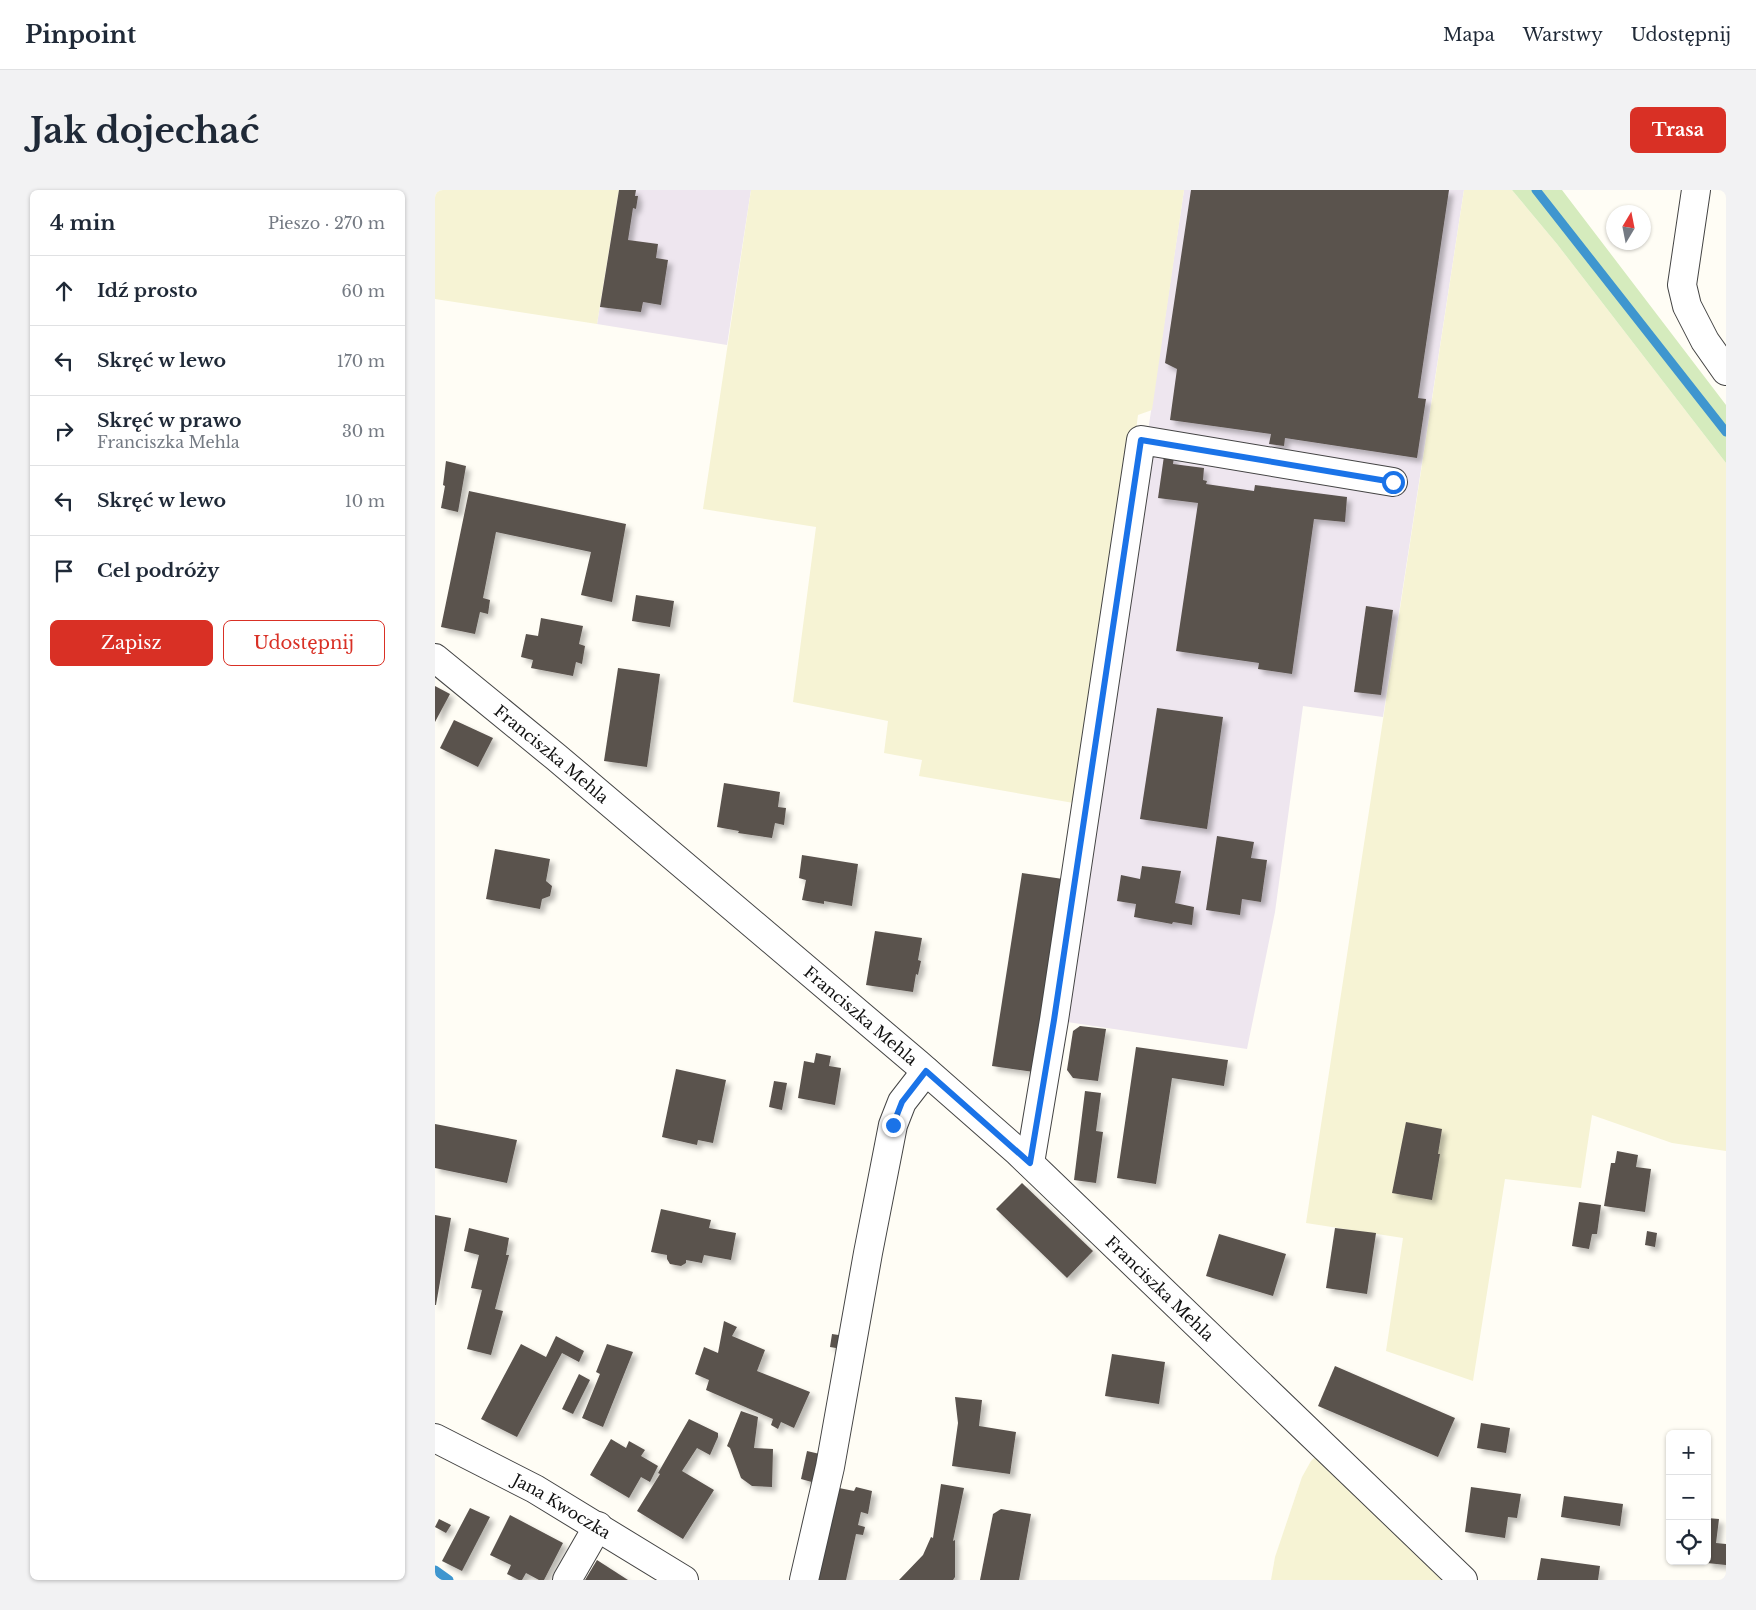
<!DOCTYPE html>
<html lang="pl">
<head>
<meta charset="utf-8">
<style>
  :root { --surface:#fff; --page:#f2f2f3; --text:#1f2937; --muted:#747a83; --line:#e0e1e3; --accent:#d93025 }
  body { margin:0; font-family:"Libre Baskerville",serif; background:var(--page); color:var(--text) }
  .controls { position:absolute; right:15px; bottom:15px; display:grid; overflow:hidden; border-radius:8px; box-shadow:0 1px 4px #0004 }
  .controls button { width:45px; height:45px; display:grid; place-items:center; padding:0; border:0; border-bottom:1px solid var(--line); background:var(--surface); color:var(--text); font:25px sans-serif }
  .compass { position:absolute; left:1171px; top:15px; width:45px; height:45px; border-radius:50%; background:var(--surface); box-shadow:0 1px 4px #0004; rotate:10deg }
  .stop { position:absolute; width:15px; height:15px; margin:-11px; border:4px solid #1a73e8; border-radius:50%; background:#fff }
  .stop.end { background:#1a73e8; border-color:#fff; box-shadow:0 1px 5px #0008 }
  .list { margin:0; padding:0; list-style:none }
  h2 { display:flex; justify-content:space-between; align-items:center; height:65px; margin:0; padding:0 20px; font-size:21px }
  h2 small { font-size:16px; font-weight:400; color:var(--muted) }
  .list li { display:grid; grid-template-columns:32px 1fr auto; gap:15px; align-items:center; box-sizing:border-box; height:70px; padding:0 20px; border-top:1px solid var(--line) }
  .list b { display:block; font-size:19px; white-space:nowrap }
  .list p { margin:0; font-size:16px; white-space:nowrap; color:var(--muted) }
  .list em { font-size:16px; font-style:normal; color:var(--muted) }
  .actions { display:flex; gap:10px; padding:15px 20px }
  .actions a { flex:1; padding:11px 0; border:1px solid var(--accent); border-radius:8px; text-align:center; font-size:18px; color:var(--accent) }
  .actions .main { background:var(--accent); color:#fff }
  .icon { flex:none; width:28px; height:28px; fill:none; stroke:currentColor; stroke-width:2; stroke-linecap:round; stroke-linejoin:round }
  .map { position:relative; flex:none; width:1291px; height:1390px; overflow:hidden; border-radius:8px }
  header { display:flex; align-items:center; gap:30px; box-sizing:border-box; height:70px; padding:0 25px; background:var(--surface); border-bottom:1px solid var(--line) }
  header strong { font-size:24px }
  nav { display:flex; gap:28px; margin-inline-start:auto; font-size:18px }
  .intro { display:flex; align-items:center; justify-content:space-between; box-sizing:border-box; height:120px; padding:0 30px }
  h1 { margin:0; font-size:35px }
  .button { padding:12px 22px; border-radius:8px; background:var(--accent); color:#fff; font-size:18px; font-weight:700 }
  main { display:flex; gap:30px; padding:0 30px }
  aside { flex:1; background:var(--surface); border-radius:8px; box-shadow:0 1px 4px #0004 }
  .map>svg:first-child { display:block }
</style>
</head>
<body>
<header>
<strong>Pinpoint</strong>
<nav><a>Mapa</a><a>Warstwy</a><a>Udostępnij</a></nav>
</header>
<div class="intro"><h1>Jak dojechać</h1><a class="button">Trasa</a></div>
<main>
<aside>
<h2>4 min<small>Pieszo · 270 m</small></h2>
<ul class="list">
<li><svg class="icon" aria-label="ahead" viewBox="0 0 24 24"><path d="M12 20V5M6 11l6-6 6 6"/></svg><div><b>Idź prosto</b></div><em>60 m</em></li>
<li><svg class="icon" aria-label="left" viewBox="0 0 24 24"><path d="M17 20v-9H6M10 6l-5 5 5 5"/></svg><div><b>Skręć w lewo</b></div><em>170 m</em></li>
<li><svg class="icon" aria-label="right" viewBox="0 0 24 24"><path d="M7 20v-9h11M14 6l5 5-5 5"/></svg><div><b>Skręć w prawo</b><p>Franciszka Mehla</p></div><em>30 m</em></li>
<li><svg class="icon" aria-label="left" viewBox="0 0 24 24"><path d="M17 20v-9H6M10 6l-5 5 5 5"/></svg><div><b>Skręć w lewo</b></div><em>10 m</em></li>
<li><svg class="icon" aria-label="arrive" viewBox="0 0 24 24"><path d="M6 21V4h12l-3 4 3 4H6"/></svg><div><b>Cel podróży</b></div></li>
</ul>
<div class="actions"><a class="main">Zapisz</a><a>Udostępnij</a></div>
</aside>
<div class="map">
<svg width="1291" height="1390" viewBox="0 0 1291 1390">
  <defs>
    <filter id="shadow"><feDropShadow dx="4.5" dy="4.5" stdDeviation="2.5" flood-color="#0004"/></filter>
  </defs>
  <rect width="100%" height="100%" fill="#fffdf5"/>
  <!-- industrial -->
  <g fill="#eee6ef">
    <polygon points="184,0 316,0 292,155 162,134"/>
    <polygon points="749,0 1029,0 948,527 868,516 840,722 812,859 619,830 702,315"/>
  </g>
  <!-- farmland -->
  <g fill="#f6f3d4">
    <polygon points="0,0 184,0 162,134 0,109"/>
    <polygon points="316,0 749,0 717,220 703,225 650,615 484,586 487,570 449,563 453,531 358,512 381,337 268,319"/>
    <polygon points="1029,0 1077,0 1122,54 1291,273 1291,961 1237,953 1157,925 1146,998 1070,989 1038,1191 951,1161 968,1048 871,1033"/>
    <polygon points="891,1257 1028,1390 836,1390 840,1367 867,1287 876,1271"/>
  </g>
  <!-- green -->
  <polygon fill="#d5ebbd" points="1077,0 1127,0 1291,215 1291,273 1122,54"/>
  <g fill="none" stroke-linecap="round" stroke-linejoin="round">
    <!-- stream -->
    <g stroke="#3f96cf" stroke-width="9">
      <polyline points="1101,0 1291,242"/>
      <polyline points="0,1380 14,1390"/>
    </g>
  </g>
  <!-- building -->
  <g fill="#5a524d" filter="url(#shadow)">
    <polygon points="184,0 201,0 200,6 203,6 201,19 198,18 193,50 223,54 221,68 233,70 226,115 208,112 206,122 165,117"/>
    <polygon points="756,0 1014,0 983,208 991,209 982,268 850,248 849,256 834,254 836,244 735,230 742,179 730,173"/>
    <polygon points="729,266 739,267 738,274 769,278 768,290 772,291 771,294 819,301 820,295 912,307 910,332 879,329 857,484 823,479 824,473 741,461 763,313 723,308"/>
    <polygon points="11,271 31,276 23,322 6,318 10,296 8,295"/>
    <polygon points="34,301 191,334 177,412 146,405 156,362 61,342 48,408 55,410 53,424 45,422 40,444 6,437"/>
    <polygon points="201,405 239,411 235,437 197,431"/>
    <polygon points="931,416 958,420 946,505 919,502"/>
    <polygon points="106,428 148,436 144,454 150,456 147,474 141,472 138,486 96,478 98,470 86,467 91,444 103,446"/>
    <polygon points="183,478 225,484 212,577 169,571"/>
    <polygon points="0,496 15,504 0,532"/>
    <polygon points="722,518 788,527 772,639 705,629"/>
    <polygon points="19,530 58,548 43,577 5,558"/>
    <polygon points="289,593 345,602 343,617 351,618 349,635 340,633 337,648 303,643 304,641 282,637"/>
    <polygon points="782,646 819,652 816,668 832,670 826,712 807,709 805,725 771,720"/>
    <polygon points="60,659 115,669 111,691 117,696 115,706 107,709 105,719 51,709"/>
    <polygon points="367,665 423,674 417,716 389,711 389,714 367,710 371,690 364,688"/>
    <polygon points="707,676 746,681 740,713 759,717 757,735 738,732 737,734 699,727 701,714 682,711 686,685 705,689"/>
    <polygon points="587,683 628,689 599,882 557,876"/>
    <polygon points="440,741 487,748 483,770 486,771 483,785 481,784 478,802 431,795"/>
    <polygon points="645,836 671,839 663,891 638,888 632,880 638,841"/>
    <polygon points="701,857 793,870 789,896 737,888 721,994 682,988"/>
    <polygon points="381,863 396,866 394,876 406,878 400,915 363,908 369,871 379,873"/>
    <polygon points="241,879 291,890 278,953 263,950 262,955 227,947"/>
    <polygon points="339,891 352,893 347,920 334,917"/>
    <polygon points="650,901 666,903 661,941 668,942 661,993 639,990"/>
    <polygon points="971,932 1007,939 1003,964 1005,964 997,1010 957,1003"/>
    <polygon points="0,934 82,950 72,993 0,978"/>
    <polygon points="1182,961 1203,965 1201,977 1216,979 1210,1022 1169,1016 1176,973 1180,973"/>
    <polygon points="587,993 658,1061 632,1088 561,1019"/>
    <polygon points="1144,1012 1166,1015 1162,1044 1157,1044 1154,1059 1137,1056"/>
    <polygon points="226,1019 276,1030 274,1038 301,1043 296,1070 269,1065 267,1073 251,1070 251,1073 246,1076 235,1074 232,1069 232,1065 216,1062"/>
    <polygon points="0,1025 16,1028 1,1115 0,1115"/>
    <polygon points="34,1038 74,1048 71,1065 74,1065 60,1119 68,1121 56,1165 32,1159 47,1100 36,1098 44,1065 29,1061"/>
    <polygon points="900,1038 941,1043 932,1104 891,1098"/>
    <polygon points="1212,1041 1222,1043 1220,1057 1210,1055"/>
    <polygon points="784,1044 851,1064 838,1106 771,1086"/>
    <polygon points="289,1131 302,1137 297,1146 330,1160 322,1181 375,1202 359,1238 346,1232 343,1239 336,1235 338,1229 271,1200 274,1190 260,1184 269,1157 283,1163"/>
    <polygon points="397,1144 410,1146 407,1159 395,1157"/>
    <polygon points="121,1146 149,1161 144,1172 127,1163 82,1247 46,1229 86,1154 111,1167"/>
    <polygon points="172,1154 198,1162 168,1237 147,1228 165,1184 161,1182"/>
    <polygon points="677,1164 730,1172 724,1214 670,1206"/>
    <polygon points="900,1176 1020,1228 1003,1267 883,1216"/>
    <polygon points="144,1184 155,1190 138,1224 127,1219"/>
    <polygon points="520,1207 547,1210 544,1236 581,1242 575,1284 517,1276 523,1233"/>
    <polygon points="306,1221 323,1227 319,1258 338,1259 337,1297 317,1296 306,1288 295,1258 292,1256"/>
    <polygon points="254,1229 283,1243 283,1247 275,1265 262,1258 247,1281 279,1300 248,1349 202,1321 225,1284 223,1283"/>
    <polygon points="1046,1233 1075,1238 1071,1263 1042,1258"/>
    <polygon points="176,1249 191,1258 194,1251 210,1260 206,1266 223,1276 215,1292 206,1287 194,1308 155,1285"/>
    <polygon points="372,1261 389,1265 384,1294 366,1289"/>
    <polygon points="506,1294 529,1298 518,1351 520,1350 520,1387 518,1390 464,1390 488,1365 496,1347 498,1348"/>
    <polygon points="399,1297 419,1301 421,1297 437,1301 433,1324 426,1322 423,1335 430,1337 428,1345 421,1344 411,1390 379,1390"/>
    <polygon points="1036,1297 1086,1304 1082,1328 1073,1327 1070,1348 1030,1342"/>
    <polygon points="1129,1306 1188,1314 1185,1336 1126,1327"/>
    <polygon points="35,1318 55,1327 27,1381 7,1371"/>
    <polygon points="566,1319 596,1324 584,1390 545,1390 558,1324"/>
    <polygon points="75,1325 128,1353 109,1390 104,1390 91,1383 87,1390 84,1390 72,1384 76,1375 55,1365"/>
    <polygon points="1272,1328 1284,1329 1281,1353 1291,1354 1291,1375 1272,1373"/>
    <polygon points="4,1329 16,1335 11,1343 0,1337"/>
    <polygon points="1106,1368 1165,1376 1163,1390 1102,1390"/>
    <polygon points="162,1370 193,1390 150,1390"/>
  </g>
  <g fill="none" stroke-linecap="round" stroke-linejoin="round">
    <!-- minor casing -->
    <g stroke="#444" stroke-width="30">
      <g id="minor">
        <polyline points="1261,0 1247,95 1252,116 1270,151 1291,181"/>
        <path id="s1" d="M 0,468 L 121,567 L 483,874 L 582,961 L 1028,1390"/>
        <polyline points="595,973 619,830 706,250 958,292"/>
        <path id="s2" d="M 0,1248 L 100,1299 L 249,1390"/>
        <polyline points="132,1390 163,1336"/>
        <polyline points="369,1390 395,1277 433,1063 458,935 467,912 491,881"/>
      </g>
    </g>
    <!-- minor -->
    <use href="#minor" stroke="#fff" stroke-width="28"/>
  </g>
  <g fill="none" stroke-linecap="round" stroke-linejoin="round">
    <!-- route -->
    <polyline stroke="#1a73e8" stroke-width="6" points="458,935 467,912 491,881 595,973 619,830 706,250 958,292"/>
  </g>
  <g text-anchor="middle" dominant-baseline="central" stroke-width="5" stroke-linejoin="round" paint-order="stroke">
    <!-- street labels -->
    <g font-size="16" fill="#111" stroke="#fff">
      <text stroke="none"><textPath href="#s1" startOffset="151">Franciszka Mehla</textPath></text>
      <text stroke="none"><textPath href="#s1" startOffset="556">Franciszka Mehla</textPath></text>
      <text stroke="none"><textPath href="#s1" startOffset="961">Franciszka Mehla</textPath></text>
      <text stroke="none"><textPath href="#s2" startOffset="144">Jana Kwoczka</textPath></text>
    </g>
  </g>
</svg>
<div class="controls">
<button>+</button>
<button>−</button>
<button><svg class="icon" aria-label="locate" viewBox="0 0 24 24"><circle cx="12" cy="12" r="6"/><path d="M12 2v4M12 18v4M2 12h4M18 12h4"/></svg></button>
</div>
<svg class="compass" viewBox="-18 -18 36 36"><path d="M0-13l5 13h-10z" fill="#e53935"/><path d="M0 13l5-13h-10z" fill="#747a83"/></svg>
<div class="stop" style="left:958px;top:292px"></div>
<div class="stop end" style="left:458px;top:935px"></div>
</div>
</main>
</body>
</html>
